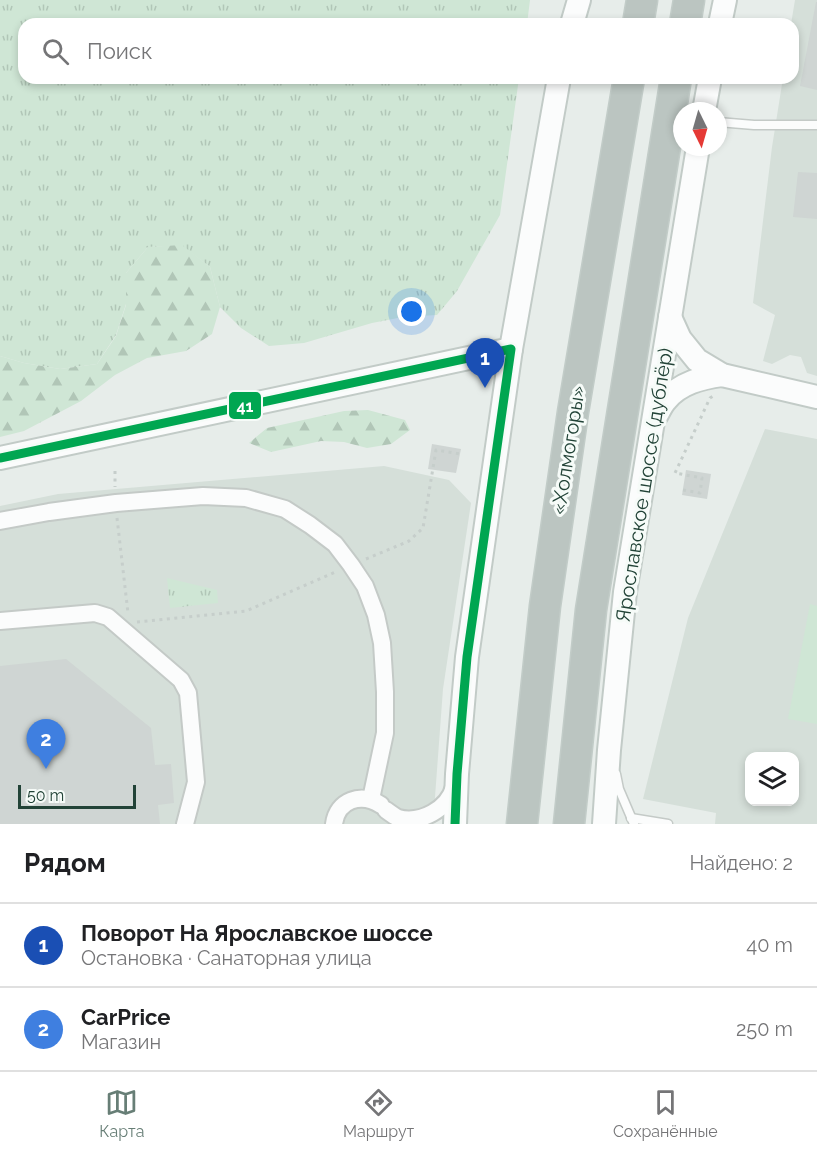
<!DOCTYPE html>
<html lang="ru">
<head>
<meta charset="utf-8">
<style>
  :root { --surface:#fff; --page:#f2f2f2; --text:#202124; --muted:#757577; --line:#e0e0e0; --accent:#677e76 }
  body { margin:0; font-family:Raleway,sans-serif; background:var(--page); color:var(--text) }
  .controls { position:absolute; right:18px; bottom:18px; display:grid; overflow:hidden; border-radius:12px; box-shadow:0 3px 9px #0003 }
  .controls button { width:54px; height:54px; display:grid; place-items:center; padding:0; border:0; border-bottom:2px solid var(--line); background:var(--surface); color:var(--text); font:30px sans-serif }
  .compass { position:absolute; left:673px; top:102px; width:54px; height:54px; border-radius:50%; background:var(--surface); box-shadow:0 3px 9px #0003; rotate:175deg }
  .scale { position:absolute; left:18px; bottom:15px; width:118px; box-sizing:border-box; padding-left:6px; border:3px solid #224337; border-top:0; font-size:16px; line-height:21px; white-space:nowrap; color:#224337; -webkit-text-stroke:4px #f6fbf8; paint-order:stroke }
  .you { position:absolute; left:412px; top:312px; width:21px; height:21px; margin:-15px; border:4px solid #fff; border-radius:50%; background:#1a73e8; box-shadow:0 0 0 9px #1a73e833 }
  .badge { display:grid; place-items:center; width:39px; height:39px; border-radius:50%; background:var(--accent); color:#fff; font-size:20px; font-weight:700 }
  .pin { position:absolute; translate:-50% -50px; filter:drop-shadow(0 2px 3px #0008) }
  .pin::after { content:''; position:absolute; top:32px; width:21px; height:18px; background:inherit; clip-path:polygon(0 0,100% 0,50% 100%) }
  .list { margin:0; padding:0; list-style:none }
  h2 { display:flex; justify-content:space-between; align-items:center; height:78px; margin:0; padding:0 24px; font-size:26px }
  h2 small { font-size:20px; font-weight:400; color:var(--muted) }
  .list li { display:grid; grid-template-columns:39px 1fr auto; gap:18px; align-items:center; box-sizing:border-box; height:84px; padding:0 24px; border-top:2px solid var(--line) }
  .list b { display:block; font-size:22px; white-space:nowrap }
  .list p { margin:0; font-size:20px; white-space:nowrap; color:var(--muted) }
  .list em { font-size:20px; font-style:normal; color:var(--muted) }
  .icon { flex:none; width:33px; height:33px; fill:none; stroke:currentColor; stroke-width:2; stroke-linecap:round; stroke-linejoin:round }
  .map { position:relative; flex:none; width:817px; height:824px; overflow:hidden }
  .search { position:absolute; background:var(--surface); box-shadow:0 3px 9px #0003; left:18px; right:18px; top:18px; height:66px; display:flex; align-items:center; gap:15px; box-sizing:border-box; padding:0 21px; border-radius:18px; color:var(--muted); font-size:22px }
  .sheet { height:246px; background:var(--surface) }
  nav { display:flex; justify-content:space-around; align-items:center; box-sizing:border-box; height:84px; border-top:2px solid var(--line); background:var(--surface); font-size:16px; color:var(--muted) }
  nav a { display:grid; justify-items:center; gap:3px }
  nav .on { color:var(--accent) }
  .map>svg:first-child { display:block }
</style>
</head>
<body>
<div class="map">
<svg width="817" height="824" viewBox="0 0 817 824">
  <defs>
    <pattern id="grass-tufts" width="24" height="20" patternUnits="userSpaceOnUse" patternTransform="scale(1.5)"><rect width="24" height="20" fill="#cfe6d5"/><path d="M3 7l-1-3M5 7V3M7 7l1-3M15 17l-1-3M17 17v-4M19 17l1-3" fill="none" stroke="#b1c6b7"/></pattern>
    <pattern id="forest-firs" width="22" height="20" patternUnits="userSpaceOnUse" patternTransform="scale(1.5)"><rect width="22" height="20" fill="#cfe6d5"/><path d="M5 1l3.5 6h-7zM16 11l3.5 6h-7z" fill="#b1c6b7"/></pattern>
  </defs>
  <rect width="100%" height="100%" fill="#e7edea"/>
  <!-- built -->
  <g fill="#d5dfd9" fill-rule="evenodd">
    <polygon points="795,0 817,0 817,376 807,373 801,357 790,355 772,364 763,361 775,315 753,303 772,147 783,78 793,78 793,24 791,24"/>
    <path d="M 765,429 L 817,439 L 817,824 L 715,824 L 716,813 L 643,799 L 688,618 ZM 750,756 L 794,756 L 794,802 L 750,802 Z"/>
    <polygon points="384,466 449,480 471,503 443,689 433,824 0,824 0,506 58,494"/>
  </g>
  <!-- grass -->
  <g fill="url(#grass-tufts)">
    <polygon points="0,0 530,0 527,24 24,24 24,78 519,78 500,215 457,291 437,315 403,317 372,323 304,343 269,346 241,328 220,307 210,267 182,246 148,247 126,273 126,304 116,335 97,364 60,369 24,363 0,356"/>
    <polygon points="167,578 217,590 218,603 170,608"/>
  </g>
  <!-- forest -->
  <g fill="url(#forest-firs)">
    <polygon points="182,245 210,267 220,307 212,334 186,351 147,358 115,375 81,401 24,431 0,437 0,356 24,363 60,369 97,364 116,336 126,305 126,273 148,247"/>
    <polygon points="368,410 405,420 410,430 391,444 367,448 344,442 321,441 271,452 249,443 267,428 344,411"/>
  </g>
  <!-- pitch -->
  <polygon fill="#cfe6d5" points="810,604 817,606 817,724 788,719"/>
  <!-- building -->
  <g fill="#cfd5d3">
    <polygon points="816,2 817,2 817,90 800,86"/>
    <polygon points="798,172 817,173 817,219 793,217"/>
    <polygon points="432,444 461,449 456,473 428,469"/>
    <polygon points="686,470 711,474 707,499 682,495"/>
    <polygon points="66,659 151,728 155,765 171,764 174,803 158,805 160,824 0,824 0,666"/>
  </g>
  <g fill="none" stroke-linecap="round" stroke-linejoin="round">
    <!-- lane casing -->
    <g stroke="#c4cac7" stroke-width="11">
      <g id="lane">
        <polyline points="718,122 754,125 817,125"/>
        <polyline points="616,774 619,789 634,824"/>
        <polyline points="631,818 668,824"/>
      </g>
    </g>
    <!-- street casing -->
    <g stroke="#c4cac7" stroke-width="20">
      <g id="street">
        <polyline points="0,521 49,512 116,503 203,496 246,498 285,509 310,525 335,544 351,565 365,586 376,615 382,643 385,692 385,733 371,799"/>
        <polyline points="0,621 95,613 108,617 181,680 188,693 196,782 185,824"/>
        <path d="M 386,810 C 390,813 394,816 398,818 C 421,824 448,809 454,787"/>
        <path d="M 334,824 C 337,800 361,792 381,805"/>
      </g>
    </g>
    <!-- secondary casing -->
    <g stroke="#c2cbc7" stroke-width="26">
      <g id="secondary">
        <polyline points="572,24 579,0"/>
        <polyline points="720,24 725,0"/>
        <polyline points="704,111 710,78"/>
        <polyline points="670,317 680,339 697,360 722,375 817,397"/>
        <path d="M 656,416 C 659,411 662,404 666,400 C 680,383 701,378 722,375"/>
        <polyline points="0,458 511,349"/>
        <polyline points="455,824 457,774 467,657 511,349 559,78"/>
        <polyline points="604,824 609,750 625,592 698,147"/>
      </g>
    </g>
    <!-- highway casing -->
    <g stroke="#c2ccc8" stroke-width="33">
      <g id="highway">
        <polyline points="638,24 642,0"/>
        <polyline points="685,24 689,0"/>
        <polyline points="522,824 545,606 573,412 629,78"/>
        <polyline points="569,824 591,610 676,78"/>
      </g>
    </g>
    <!-- path -->
    <g stroke="#c6cecb" stroke-width="3" stroke-dasharray="3 4.5" stroke-linecap="butt">
      <polyline points="115,471 115,487"/>
      <polyline points="683,490 700,493 702,478 675,473 710,398 713,396"/>
      <polyline points="117,518 128,613"/>
      <polyline points="366,559 409,541 423,528 436,450 460,454"/>
      <polyline points="137,622 246,611 338,571"/>
    </g>
    <!-- lane -->
    <use href="#lane" stroke="#fbfcfc" stroke-width="8"/>
    <!-- street -->
    <use href="#street" stroke="#fbfcfc" stroke-width="16"/>
    <!-- secondary -->
    <use href="#secondary" stroke="#fbfcfc" stroke-width="22"/>
    <!-- highway -->
    <use href="#highway" stroke="#bbc5c1" stroke-width="30"/>
    <!-- bus-1 casing -->
    <g stroke="#f6fbf8" stroke-width="14">
      <polyline id="bus-1" points="0,458 511,349 467,657 457,774 455,824"/>
    </g>
    <!-- bus-1 -->
    <use href="#bus-1" stroke="#00a651" stroke-width="9"/>
  </g>
  <g text-anchor="middle" dominant-baseline="central" stroke-width="6" stroke-linejoin="round" paint-order="stroke">
    <!-- street labels -->
    <g font-size="20" fill="#224337" stroke="#f6fbf8">
      <text transform="translate(568 450) rotate(-81)">«Холмогоры»</text>
      <text transform="translate(644 485) rotate(-81)">Ярославское шоссе (дублёр)</text>
    </g>
  </g>
  <rect stroke="#f6fbf8" stroke-width="2" x="228" y="391" width="34" height="29" rx="6" fill="#00a651"/>
  <g font-size="16" text-anchor="middle" font-weight="bold" fill="#fff">
    <text x="245" y="412">41</text>
  </g>
</svg>
<div class="controls">
<button><svg class="icon" aria-label="layers" viewBox="0 0 24 24"><path d="M12 4l9 5-9 5-9-5zM3 14l9 5 9-5"/></svg></button>
</div>
<svg class="compass" viewBox="-18 -18 36 36"><path d="M0-13l5 13h-10z" fill="#e53935"/><path d="M0 13l5-13h-10z" fill="#757577"/></svg>
<div class="scale">50 m</div>
<div class="you"></div>
<div class="pin badge" style="left:485px;top:388px;background:#1a4fb4">1</div>
<div class="pin badge" style="left:46px;top:769px;background:#3f7fe0">2</div>
<div class="search"><svg class="icon" aria-label="search" viewBox="0 0 24 24"><circle cx="10" cy="10" r="6"/><path d="M15 15l6 6"/></svg>Поиск</div>
</div>
<section class="sheet">
<h2>Рядом<small>Найдено: 2</small></h2>
<ul class="list">
<li><span class="badge" style="background:#1a4fb4">1</span><div><b>Поворот На Ярославское шоссе</b><p>Остановка · Санаторная улица</p></div><em>40 m</em></li>
<li><span class="badge" style="background:#3f7fe0">2</span><div><b>CarPrice</b><p>Магазин</p></div><em>250 m</em></li>
</ul>
</section>
<nav>
<a class="on"><svg class="icon" aria-label="map" viewBox="0 0 24 24"><path d="M3 6l6-2 6 2 6-2v14l-6 2-6-2-6 2zM9 4v14M15 6v14"/></svg>Карта</a>
<a><svg class="icon" aria-label="directions" viewBox="0 0 24 24"><path d="M12 3l9 9-9 9-9-9zM9 14v-3h6M13 9l2 2-2 2"/></svg>Маршрут</a>
<a><svg class="icon" aria-label="saved" viewBox="0 0 24 24"><path d="M7 4h10v16l-5-4-5 4z"/></svg>Сохранённые</a>
</nav>
</body>
</html>
